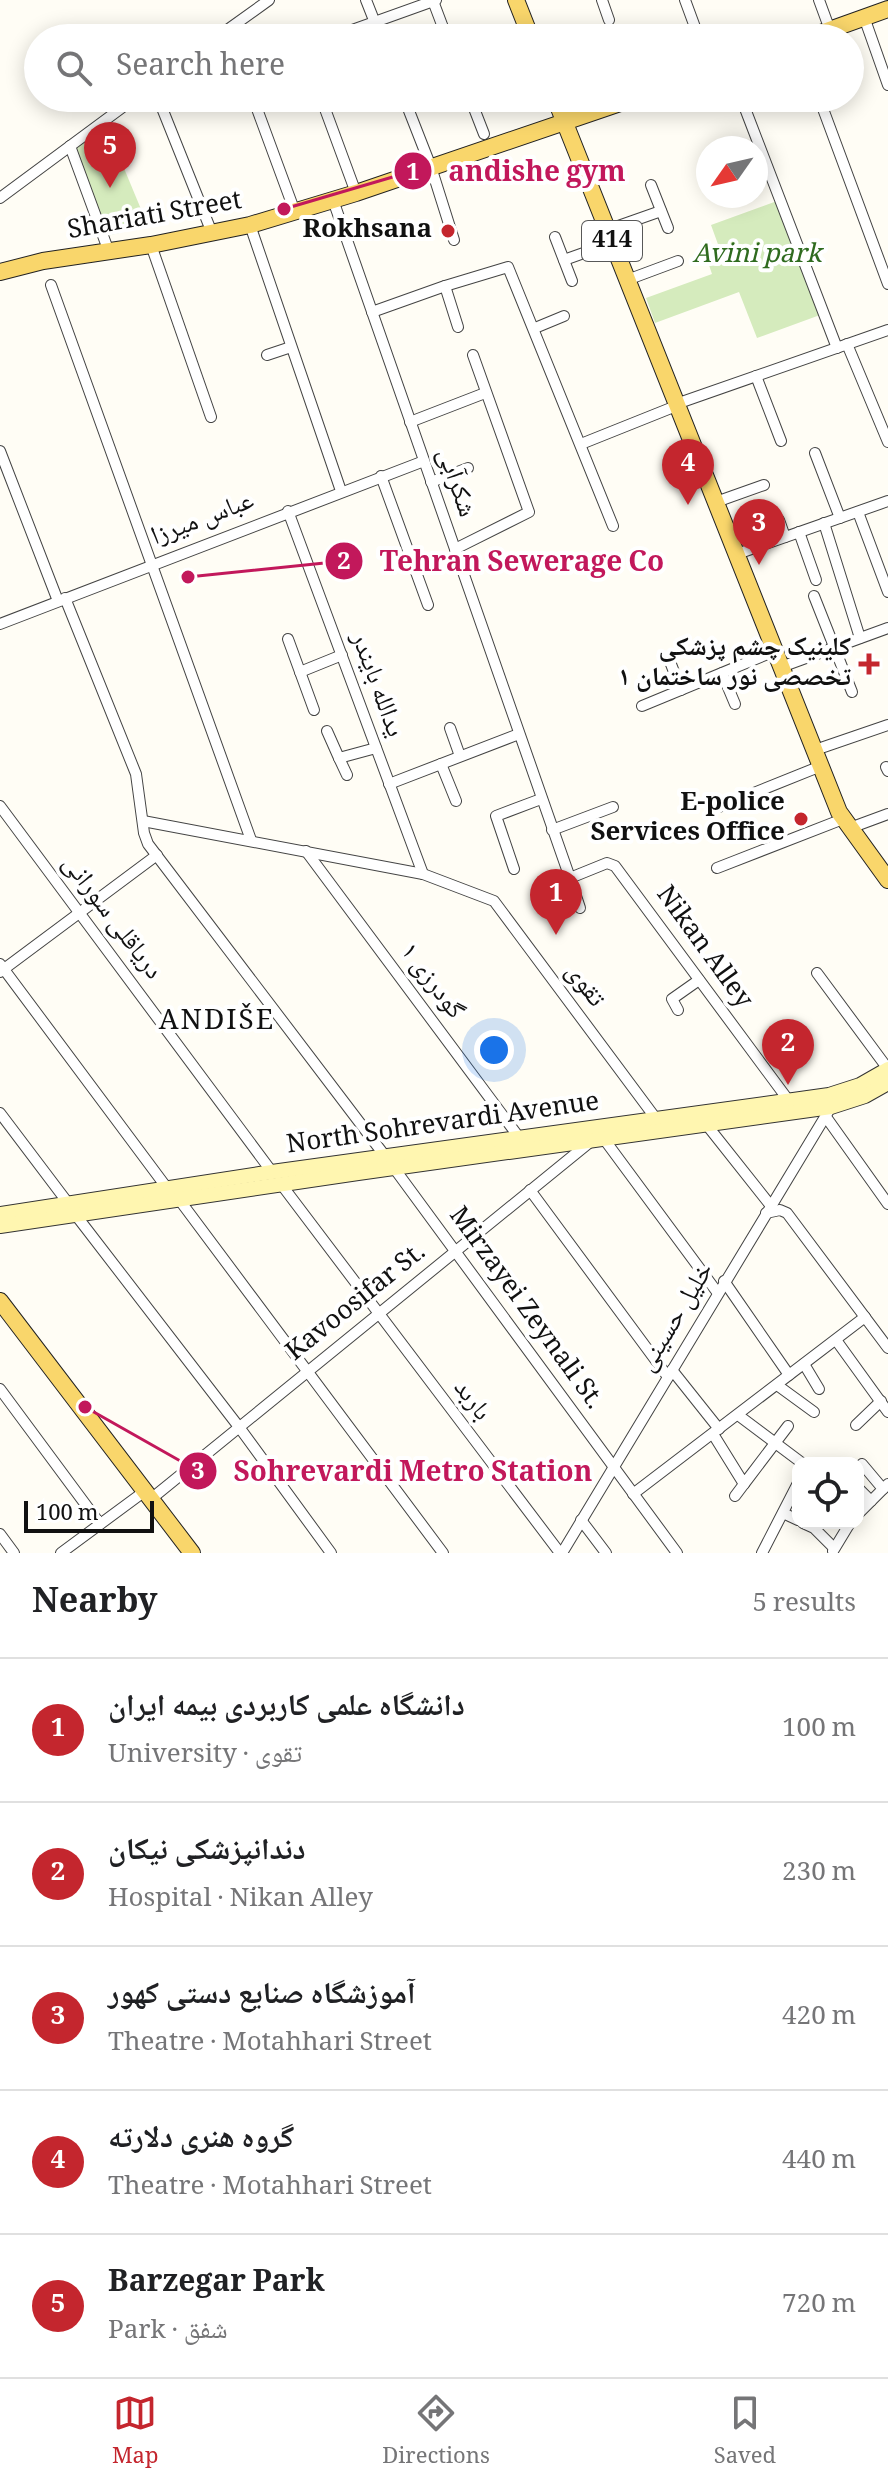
<!DOCTYPE html>
<html lang="en">
<head>
<meta charset="utf-8">
<style>
  :root { --surface:#fff; --page:#f6f6f6; --text:#202124; --muted:#757577; --line:#e0e0e0; --accent:#c4262e }
  body { margin:0; font-family:Georgia,"Noto Naskh Arabic",serif; background:var(--page); color:var(--text) }
  .controls { position:absolute; right:24px; bottom:24px; display:grid; overflow:hidden; border-radius:16px; box-shadow:0 4px 20px #0003 }
  .controls button { width:72px; height:72px; display:grid; place-items:center; padding:0; border:0; border-bottom:2px solid var(--line); background:var(--surface); color:var(--text); font:40px sans-serif }
  .compass { position:absolute; left:696px; top:136px; width:72px; height:72px; border-radius:50%; background:var(--surface); box-shadow:0 4px 20px #0003; rotate:236deg }
  .scale { position:absolute; left:24px; bottom:20px; width:130px; box-sizing:border-box; padding-left:8px; border:4px solid #111; border-top:0; font-size:22px; line-height:28px; white-space:nowrap; color:#111; -webkit-text-stroke:6px #fff; paint-order:stroke }
  .you { position:absolute; left:494px; top:1050px; width:28px; height:28px; margin:-20px; border:6px solid #fff; border-radius:50%; background:#1a73e8; box-shadow:0 0 0 12px #1a73e833 }
  .badge { display:grid; place-items:center; width:52px; height:52px; border-radius:50%; background:var(--accent); color:#fff; font-size:26px; font-weight:700 }
  .pin { position:absolute; translate:-50% -66px; filter:drop-shadow(0 2px 4px #0008) }
  .pin::after { content:''; position:absolute; top:42px; width:28px; height:24px; background:inherit; clip-path:polygon(0 0,100% 0,50% 100%) }
  .list { margin:0; padding:0; list-style:none }
  h2 { display:flex; justify-content:space-between; align-items:center; height:104px; margin:0; padding:0 32px; font-size:34px }
  h2 small { font-size:26px; font-weight:400; color:var(--muted) }
  .list li { display:grid; grid-template-columns:52px 1fr auto; gap:24px; align-items:center; box-sizing:border-box; height:144px; padding:0 32px; border-top:2px solid var(--line) }
  .list b { display:block; font-size:30px; white-space:nowrap }
  .list p { margin:0; font-size:26px; white-space:nowrap; color:var(--muted) }
  .list em { font-size:26px; font-style:normal; color:var(--muted) }
  .icon { flex:none; width:44px; height:44px; fill:none; stroke:currentColor; stroke-width:2; stroke-linecap:round; stroke-linejoin:round }
  .map { position:relative; flex:none; width:888px; height:1553px; overflow:hidden }
  .search { position:absolute; background:var(--surface); box-shadow:0 4px 20px #0003; left:24px; right:24px; top:24px; height:88px; display:flex; align-items:center; gap:20px; box-sizing:border-box; padding:0 28px; border-radius:44px; color:var(--muted); font-size:30px }
  .sheet { height:824px; background:var(--surface) }
  nav { display:flex; justify-content:space-around; align-items:center; box-sizing:border-box; height:112px; border-top:2px solid var(--line); background:var(--surface); font-size:22px; color:var(--muted) }
  nav a { display:grid; justify-items:center; gap:4px }
  nav .on { color:var(--accent) }
  .map>svg:first-child { display:block }
</style>
</head>
<body>
<div class="map">
<svg width="888" height="1553" viewBox="0 0 888 1553">
  <rect width="100%" height="100%" fill="#fffdf5"/>
  <!-- park -->
  <g fill="#d5ebbd">
    <polygon points="106,125 148,226 107,236 73,150"/>
    <polygon points="777,201 820,315 757,338 739,292 655,323 646,298 712,274 705,253 719,247 711,225"/>
  </g>
  <g fill="none" stroke-linecap="round" stroke-linejoin="round">
    <!-- street casing -->
    <g stroke="#444" stroke-width="12">
      <g id="street">
        <polyline points="366,0 381,38"/>
        <polyline points="602,0 609,20"/>
        <polyline points="685,0 699,38"/>
        <polyline points="819,0 830,30"/>
        <polyline points="433,1 447,38"/>
        <polyline points="864,17 888,85"/>
        <polyline points="216,38 269,0"/>
        <polyline points="330,38 436,0"/>
        <polyline points="158,98 212,233"/>
        <polyline points="253,98 295,212"/>
        <polyline points="321,98 356,193"/>
        <polyline points="404,98 431,167 454,240"/>
        <polyline points="470,98 484,134"/>
        <polyline points="741,98 837,348"/>
        <polyline points="819,98 888,284"/>
        <polyline points="70,146 109,252"/>
        <polyline points="651,185 668,228"/>
        <polyline points="0,198 135,98"/>
        <polyline points="333,200 570,878 607,863 615,866 789,1101"/>
        <polyline points="250,225 341,491"/>
        <polyline points="607,230 661,211"/>
        <polyline points="555,237 572,281"/>
        <polyline points="151,245 211,417"/>
        <polyline points="564,260 612,243"/>
        <polyline points="627,280 678,261"/>
        <polyline points="51,285 251,840"/>
        <polyline points="445,286 458,327"/>
        <polyline points="372,312 445,286 508,267 613,526"/>
        <polyline points="535,328 564,316"/>
        <polyline points="847,344 888,442"/>
        <polyline points="267,355 291,347"/>
        <polyline points="756,376 781,441"/>
        <polyline points="679,403 888,330"/>
        <polyline points="410,422 485,393"/>
        <polyline points="581,444 676,406"/>
        <polyline points="0,451 58,601"/>
        <polyline points="815,453 840,518"/>
        <polyline points="381,476 428,605"/>
        <polyline points="431,482 468,468"/>
        <polyline points="716,502 764,485"/>
        <polyline points="288,511 423,874"/>
        <polyline points="858,512 888,592"/>
        <polyline points="779,520 785,537"/>
        <polyline points="824,523 860,638"/>
        <polyline points="799,532 816,580"/>
        <polyline points="455,549 529,512 473,355"/>
        <polyline points="737,554 888,501"/>
        <polyline points="814,596 852,692"/>
        <polyline points="65,598 136,774 144,833 148,844 385,1156"/>
        <polyline points="0,624 424,461"/>
        <polyline points="288,639 314,710"/>
        <polyline points="669,659 681,690"/>
        <polyline points="781,667 888,628"/>
        <polyline points="300,672 342,655"/>
        <polyline points="722,673 735,704"/>
        <polyline points="642,706 775,651"/>
        <polyline points="450,728 460,756"/>
        <polyline points="327,731 339,758 376,748"/>
        <polyline points="815,750 888,725"/>
        <polyline points="339,758 347,775"/>
        <polyline points="441,764 456,801"/>
        <polyline points="886,767 888,771"/>
        <polyline points="389,784 519,734"/>
        <polyline points="0,806 272,1172"/>
        <polyline points="719,807 821,766"/>
        <polyline points="143,821 423,874 494,901 657,1120"/>
        <polyline points="850,828 888,814"/>
        <polyline points="552,830 613,807"/>
        <polyline points="306,851 521,1140"/>
        <polyline points="717,868 843,819"/>
        <polyline points="514,869 496,816 541,799"/>
        <polyline points="570,878 580,908"/>
        <polyline points="0,964 167,1188"/>
        <polyline points="0,972 157,855"/>
        <polyline points="817,973 888,1069"/>
        <polyline points="678,1010 672,999 699,980"/>
        <polyline points="0,1113 68,1203"/>
        <polyline points="826,1117 888,1204"/>
        <polyline points="706,1124 771,1206"/>
        <polyline points="604,1139 717,1292"/>
        <polyline points="394,1168 677,1553"/>
        <polyline points="281,1184 560,1553"/>
        <polyline points="530,1190 668,1377"/>
        <polyline points="178,1198 443,1553"/>
        <polyline points="766,1213 780,1210 787,1213 888,1348"/>
        <polyline points="75,1214 239,1427 331,1553"/>
        <polyline points="724,1281 789,1375"/>
        <polyline points="836,1340 888,1412"/>
        <polyline points="804,1364 819,1389"/>
        <polyline points="672,1370 719,1429"/>
        <polyline points="777,1385 814,1412"/>
        <polyline points="0,1389 100,1524"/>
        <polyline points="738,1415 802,1463"/>
        <polyline points="856,1425 881,1401"/>
        <polyline points="713,1434 744,1484 788,1426"/>
        <polyline points="862,1464 883,1489"/>
        <polyline points="858,1488 871,1501"/>
        <polyline points="633,1494 865,1317"/>
        <polyline points="735,1496 744,1484"/>
        <polyline points="151,1499 590,1142"/>
        <polyline points="783,1513 798,1520"/>
        <polyline points="858,1514 888,1484"/>
        <polyline points="581,1520 606,1553"/>
        <polyline points="803,1523 814,1528 833,1547"/>
        <polyline points="0,1534 14,1553"/>
        <polyline points="833,1551 850,1523"/>
        <polyline points="61,1553 145,1491"/>
        <polyline points="562,1553 831,1107"/>
        <polyline points="762,1553 798,1483"/>
      </g>
    </g>
    <!-- secondary casing -->
    <g stroke="#333" stroke-width="16">
      <g id="secondary">
        <polyline points="0,1214 272,1172 829,1095 860,1085 888,1069"/>
        <polyline points="0,1226 358,1173 831,1107 865,1096 888,1083"/>
      </g>
    </g>
    <!-- primary casing -->
    <g stroke="#222" stroke-width="18">
      <g id="primary">
        <polyline points="516,0 531,38"/>
        <polyline points="807,38 888,9"/>
        <polyline points="555,98 839,812 888,880"/>
        <polyline points="0,272 43,261 151,245 250,225 356,193 635,98"/>
        <polyline points="0,1301 192,1553"/>
      </g>
    </g>
    <!-- street -->
    <use href="#street" stroke="#fff" stroke-width="10"/>
    <!-- secondary -->
    <use href="#secondary" stroke="#fff6b0" stroke-width="14"/>
    <!-- primary -->
    <use href="#primary" stroke="#f9d66b" stroke-width="16"/>
  </g>
  <!-- markers -->
  <g fill="#c4262e" stroke="#fff" stroke-width="3">
    <circle cx="448" cy="231" r="8"/>
    <path d="M865 652h8v8h8v8h-8v8h-8v-8h-8v-8h8z"/>
    <circle cx="801" cy="819" r="8"/>
  </g>
  <g text-anchor="middle" dominant-baseline="central" stroke-width="8" stroke-linejoin="round" paint-order="stroke">
    <!-- shield labels -->
    <rect fill="#fff" stroke="#585858" stroke-width="2" x="582" y="221" width="60" height="40" rx="6"/>
    <g font-size="24" font-weight="bold" fill="#111">
      <text x="612" y="241">414</text>
    </g>
    <!-- street labels -->
    <g font-size="26" fill="#111" stroke="#fff">
      <text transform="translate(155 217) rotate(-10)">Shariati Street</text>
      <text transform="translate(455 483) rotate(71)">شکرآبی</text>
      <text transform="translate(203 520) rotate(-21)">عباس میرزا</text>
      <text transform="translate(376 685) rotate(70)">یدالله بایندر</text>
      <text transform="translate(111 918) rotate(53)">دریاقلی سورانی</text>
      <text transform="translate(703 948) rotate(54)">Nikan Alley</text>
      <text transform="translate(431 982) rotate(53)">گودرزی ۱</text>
      <text transform="translate(584 986) rotate(53)">تقوی</text>
      <text transform="translate(443 1125) rotate(-8)">North Sohrevardi Avenue</text>
      <text transform="translate(357 1303) rotate(-39)">Kavoosifar St.</text>
      <text transform="translate(525 1309) rotate(54)">Mirzayei Zeynali St.</text>
      <text transform="translate(677 1318) rotate(-59)">خلیل حسینی</text>
      <text transform="translate(471 1401) rotate(53)">باربد</text>
    </g>
    <!-- poi labels -->
    <g font-size="26" font-weight="bold" fill="#111" stroke="#fff" text-anchor="end">
      <text x="432" y="231">Rokhsana</text>
      <text x="851" y="649">کلینیک چشم پزشکی<tspan x="851" dy="30">تخصصی نور ساختمان ۱</tspan></text>
      <text x="785" y="804">E-police<tspan x="785" dy="30">Services Office</tspan></text>
    </g>
    <!-- park labels -->
    <g font-size="26" font-style="italic" fill="#2f6b1f" stroke="#fff">
      <text x="757" y="256">Avini park</text>
    </g>
    <!-- neighbourhood labels -->
    <g font-size="28" letter-spacing="2" fill="#111" stroke="#fff">
      <text x="217" y="1023">ANDIŠE</text>
    </g>
  </g>
  <!-- callouts -->
  <path fill="none" stroke="#c2185b" stroke-width="3" d="M284 209L413 171M188 577L344 561M85 1407L198 1471"/>
  <g fill="#c2185b" stroke="#fff" stroke-width="3">
    <circle cx="284" cy="209" r="8"/>
    <circle cx="188" cy="577" r="8"/>
    <circle cx="85" cy="1407" r="8"/>
    <circle cx="413" cy="171" r="20"/>
    <circle cx="344" cy="561" r="20"/>
    <circle cx="198" cy="1471" r="20"/>
  </g>
  <g font-size="24" text-anchor="middle" font-weight="bold" fill="#fff">
    <text x="413" y="180">1</text>
    <text x="344" y="569">2</text>
    <text x="198" y="1479">3</text>
  </g>
  <g font-size="28" text-anchor="middle" font-weight="bold" fill="#c2185b" stroke="#fff" stroke-width="8" stroke-linejoin="round" paint-order="stroke">
    <text x="537" y="181">andishe gym</text>
    <text x="522" y="571">Tehran Sewerage Co</text>
    <text x="413" y="1481">Sohrevardi Metro Station</text>
  </g>
</svg>
<div class="controls">
<button><svg class="icon" aria-label="locate" viewBox="0 0 24 24"><circle cx="12" cy="12" r="6"/><path d="M12 2v4M12 18v4M2 12h4M18 12h4"/></svg></button>
</div>
<svg class="compass" viewBox="-18 -18 36 36"><path d="M0-13l5 13h-10z" fill="#e53935"/><path d="M0 13l5-13h-10z" fill="#757577"/></svg>
<div class="scale">100 m</div>
<div class="you"></div>
<div class="pin badge" style="left:556px;top:935px">1</div>
<div class="pin badge" style="left:788px;top:1085px">2</div>
<div class="pin badge" style="left:759px;top:565px">3</div>
<div class="pin badge" style="left:688px;top:505px">4</div>
<div class="pin badge" style="left:110px;top:188px">5</div>
<div class="search"><svg class="icon" aria-label="search" viewBox="0 0 24 24"><circle cx="10" cy="10" r="6"/><path d="M15 15l6 6"/></svg>Search here</div>
</div>
<section class="sheet">
<h2>Nearby<small>5 results</small></h2>
<ul class="list">
<li><span class="badge">1</span><div><b>دانشگاه علمی کاربردی بیمه ایران</b><p>University · تقوی</p></div><em>100 m</em></li>
<li><span class="badge">2</span><div><b>دندانپزشکی نیکان</b><p>Hospital · Nikan Alley</p></div><em>230 m</em></li>
<li><span class="badge">3</span><div><b>آموزشگاه صنایع دستی کهور</b><p>Theatre · Motahhari Street</p></div><em>420 m</em></li>
<li><span class="badge">4</span><div><b>گروه هنری دلارته</b><p>Theatre · Motahhari Street</p></div><em>440 m</em></li>
<li><span class="badge">5</span><div><b>Barzegar Park</b><p>Park · شفق</p></div><em>720 m</em></li>
</ul>
</section>
<nav>
<a class="on"><svg class="icon" aria-label="map" viewBox="0 0 24 24"><path d="M3 6l6-2 6 2 6-2v14l-6 2-6-2-6 2zM9 4v14M15 6v14"/></svg>Map</a>
<a><svg class="icon" aria-label="directions" viewBox="0 0 24 24"><path d="M12 3l9 9-9 9-9-9zM9 14v-3h6M13 9l2 2-2 2"/></svg>Directions</a>
<a><svg class="icon" aria-label="saved" viewBox="0 0 24 24"><path d="M7 4h10v16l-5-4-5 4z"/></svg>Saved</a>
</nav>
</body>
</html>
